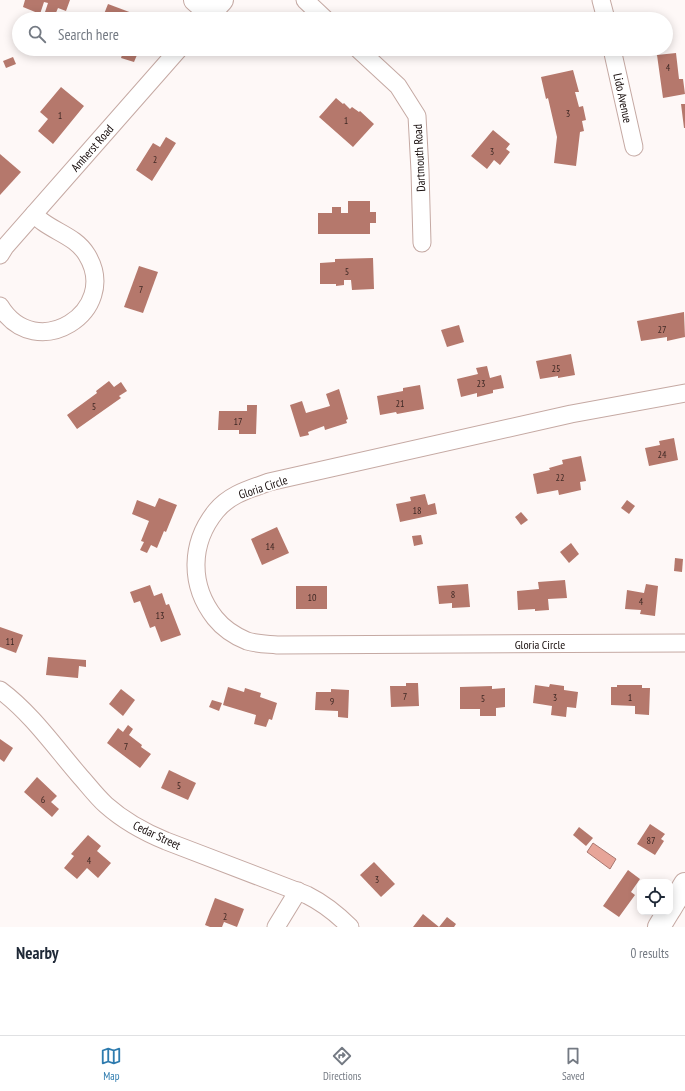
<!DOCTYPE html>
<html lang="en">
<head>
<meta charset="utf-8">
<style>
  :root { --surface:#fff; --page:#f6f6f7; --text:#1f2937; --muted:#747a83; --line:#e0e1e3; --accent:#2e7bae }
  body { margin:0; font-family:"PT Sans Narrow",sans-serif; background:var(--page); color:var(--text) }
  .controls { position:absolute; right:12px; bottom:12px; display:grid; overflow:hidden; border-radius:8px; box-shadow:0 2px 10px #0003 }
  .controls button { width:36px; height:36px; display:grid; place-items:center; padding:0; border:0; border-bottom:1px solid var(--line); background:var(--surface); color:var(--text); font:20px sans-serif }
  .list { margin:0; padding:0; list-style:none }
  h2 { display:flex; justify-content:space-between; align-items:center; height:52px; margin:0; padding:0 16px; font-size:17px }
  h2 small { font-size:13px; font-weight:400; color:var(--muted) }
  .icon { flex:none; width:22px; height:22px; fill:none; stroke:currentColor; stroke-width:2; stroke-linecap:round; stroke-linejoin:round }
  .map { position:relative; flex:none; width:685px; height:927px; overflow:hidden }
  .search { position:absolute; background:var(--surface); box-shadow:0 2px 10px #0003; left:12px; right:12px; top:12px; height:44px; display:flex; align-items:center; gap:10px; box-sizing:border-box; padding:0 14px; border-radius:22px; color:var(--muted); font-size:15px }
  .sheet { height:108px; background:var(--surface) }
  nav { display:flex; justify-content:space-around; align-items:center; box-sizing:border-box; height:56px; border-top:1px solid var(--line); background:var(--surface); font-size:11px; color:var(--muted) }
  nav a { display:grid; justify-items:center; gap:2px }
  nav .on { color:var(--accent) }
  .map>svg:first-child { display:block }
</style>
</head>
<body>
<div class="map">
<svg width="685" height="927" viewBox="0 0 685 927">
  <rect width="100%" height="100%" fill="#fef8f7"/>
  <!-- water -->
  <polygon fill="#e7a599" stroke="#a9776f" points="593,843 616,859 610,869 587,852"/>
  <!-- building -->
  <g fill="#b5786c">
    <polygon points="25,0 70,0 66,11 58,8 55,15 45,12 48,3 44,2 40,14 23,7"/>
    <polygon points="108,4 148,19 102,19"/>
    <polygon points="273,12 280,19 266,19"/>
    <polygon points="537,12 550,12 549,19 537,19"/>
    <polygon points="124,49 141,49 139,56 137,55 134,62 121,58"/>
    <polygon points="251,49 264,49 257,56"/>
    <polygon points="676,53 679,79 683,79 685,94 663,98 657,55"/>
    <polygon points="13,57 16,64 6,68 3,61"/>
    <polygon points="573,70 579,92 575,92 579,107 583,106 586,120 582,121 584,131 580,132 576,166 554,163 557,137 548,98 546,99 541,77"/>
    <polygon points="61,87 84,106 53,144 38,131 48,119 40,112"/>
    <polygon points="336,98 343,104 344,103 350,109 352,107 359,112 360,111 374,124 353,147 319,117"/>
    <polygon points="681,104 685,104 685,128 684,128"/>
    <polygon points="493,130 510,144 506,149 510,152 500,165 494,160 487,169 471,156"/>
    <polygon points="166,137 176,143 152,181 136,170 153,143 160,147"/>
    <polygon points="0,154 21,172 0,195"/>
    <polygon points="348,201 370,201 370,212 376,212 376,223 370,223 370,234 318,234 318,213 332,213 332,207 341,207 341,213 348,213"/>
    <polygon points="373,258 374,289 352,290 351,280 344,280 344,285 336,286 336,284 320,284 320,263 335,262 335,259"/>
    <polygon points="139,266 158,272 143,313 124,307"/>
    <polygon points="684,312 685,337 667,341 667,337 641,341 637,321"/>
    <polygon points="459,325 464,342 447,347 441,330"/>
    <polygon points="571,354 575,375 558,378 558,376 540,379 536,361"/>
    <polygon points="487,366 490,378 501,375 504,388 493,390 493,393 477,397 477,393 461,397 457,379 478,374 476,368"/>
    <polygon points="109,381 114,387 121,382 127,391 119,396 121,398 77,429 67,415 97,393 96,391"/>
    <polygon points="420,385 424,409 397,414 396,412 380,415 377,396 403,391 403,388"/>
    <polygon points="339,389 348,419 346,420 347,423 325,430 324,426 308,432 309,435 300,437 290,405 302,401 306,413 330,406 326,394"/>
    <polygon points="247,405 257,405 256,434 239,434 239,430 218,430 219,411 247,411"/>
    <polygon points="674,438 678,460 649,466 645,448 660,445 659,441"/>
    <polygon points="581,456 586,481 580,482 581,490 559,495 558,490 537,494 533,474 550,470 549,468 563,464 562,460"/>
    <polygon points="425,494 428,505 435,503 437,514 400,522 396,504 411,501 410,497"/>
    <polygon points="159,498 177,505 166,532 164,531 157,548 151,545 147,553 140,550 144,542 141,541 149,521 132,514 137,500 155,507"/>
    <polygon points="627,500 635,506 629,514 621,508"/>
    <polygon points="521,512 528,520 521,525 515,517"/>
    <polygon points="277,527 289,553 262,565 251,539"/>
    <polygon points="421,535 423,544 414,546 412,536"/>
    <polygon points="571,543 579,554 569,563 560,552"/>
    <polygon points="675,558 683,559 682,572 674,571"/>
    <polygon points="565,580 567,598 548,599 549,610 535,611 535,609 518,610 517,591 539,589 538,582"/>
    <polygon points="468,584 470,607 452,608 452,603 439,604 437,586"/>
    <polygon points="646,584 658,586 655,616 640,614 641,610 625,609 627,590 644,593"/>
    <polygon points="150,585 154,596 162,593 166,605 169,604 181,635 161,642 155,626 150,628 140,601 134,603 130,592"/>
    <rect x="296" y="586" width="31" height="23"/>
    <polygon points="0,627 23,635 16,653 0,647"/>
    <polygon points="48,657 86,660 86,667 79,666 78,678 46,675"/>
    <polygon points="406,683 418,683 419,706 391,707 390,686 406,686"/>
    <polygon points="550,684 564,686 564,690 578,692 576,708 567,707 566,717 551,715 552,706 533,703 535,685 549,687"/>
    <polygon points="617,685 642,685 642,688 650,688 649,715 635,714 635,706 611,705 611,687 617,687"/>
    <polygon points="492,686 492,689 505,688 505,707 496,708 496,716 480,716 480,709 460,709 460,687"/>
    <polygon points="228,687 244,692 245,688 261,693 260,697 277,703 272,720 269,719 266,727 254,724 256,715 223,705"/>
    <polygon points="121,689 135,700 123,716 109,704"/>
    <polygon points="331,689 349,690 348,718 338,717 338,711 315,710 316,692 331,692"/>
    <polygon points="212,700 222,703 219,711 209,707"/>
    <polygon points="128,725 133,729 129,735 142,745 141,747 151,754 140,768 107,743 118,728 123,732"/>
    <polygon points="0,739 13,748 4,762 0,759"/>
    <polygon points="169,770 196,783 188,800 161,788"/>
    <polygon points="37,777 57,796 51,802 59,809 52,817 24,792"/>
    <polygon points="650,824 665,834 661,839 664,841 655,855 637,844"/>
    <polygon points="579,827 593,838 586,846 573,835"/>
    <polygon points="88,835 101,846 97,851 111,863 98,878 87,868 77,879 64,868 74,856 71,854"/>
    <polygon points="374,862 395,884 381,897 360,875"/>
    <polygon points="628,870 640,879 631,892 635,895 619,917 603,906"/>
    <polygon points="215,898 244,909 237,927 224,922 222,927 210,927 205,925"/>
    <polygon points="423,914 439,927 447,917 456,924 454,927 413,927"/>
  </g>
  <g fill="none" stroke-linecap="round" stroke-linejoin="round">
    <!-- street casing -->
    <g stroke="#c5a9a3" stroke-width="19">
      <g id="street">
        <polyline points="305,0 325,19"/>
        <polyline points="601,0 606,19"/>
        <polyline points="358,49 398,86 417,116 420,171 422,243"/>
        <polyline points="612,49 634,147"/>
        <polyline points="0,255 5,247 179,49"/>
        <path d="M 0,306 C 36,365 121,311 87,255 C 77,238 58,233 43,222 C 40,220 37,217 34,214"/>
        <path d="M 685,393 L 571,414 L 269,482 C 250,489 230,494 216,511 C 190,543 189,585 215,618 C 223,628 235,636 247,641 C 257,644 267,644 277,645 L 685,643"/>
        <path d="M 0,690 C 31,713 54,746 79,775 C 88,785 96,796 106,805 C 124,821 144,832 166,841 L 307,895 C 323,903 337,914 350,927"/>
        <polyline points="276,927 298,891"/>
      </g>
    </g>
    <!-- secondary casing -->
    <g stroke="#c5a9a3" stroke-width="24">
      <g id="secondary">
        <polyline points="195,0 210,13 222,0"/>
        <polyline points="670,909 685,884"/>
        <polyline points="659,927 668,912"/>
      </g>
    </g>
    <!-- street -->
    <use href="#street" stroke="#fff" stroke-width="17"/>
    <!-- secondary -->
    <use href="#secondary" stroke="#fff" stroke-width="22"/>
  </g>
  <g text-anchor="middle" dominant-baseline="central" stroke-width="3.5" stroke-linejoin="round" paint-order="stroke">
    <!-- number labels -->
    <g font-size="10" fill="#3e2824">
      <text x="668" y="67">4</text>
      <text x="568" y="113">3</text>
      <text x="60" y="115">1</text>
      <text x="346" y="120">1</text>
      <text x="492" y="151">3</text>
      <text x="155" y="159">2</text>
      <text x="347" y="271">5</text>
      <text x="141" y="289">7</text>
      <text x="662" y="329">27</text>
      <text x="556" y="368">25</text>
      <text x="481" y="383">23</text>
      <text x="400" y="403">21</text>
      <text x="94" y="406">5</text>
      <text x="238" y="421">17</text>
      <text x="662" y="454">24</text>
      <text x="560" y="477">22</text>
      <text x="417" y="510">18</text>
      <text x="270" y="546">14</text>
      <text x="453" y="594">8</text>
      <text x="312" y="597">10</text>
      <text x="641" y="601">4</text>
      <text x="160" y="615">13</text>
      <text x="10" y="641">11</text>
      <text x="405" y="696">7</text>
      <text x="555" y="697">3</text>
      <text x="630" y="697">1</text>
      <text x="483" y="698">5</text>
      <text x="332" y="701">9</text>
      <text x="126" y="746">7</text>
      <text x="179" y="785">5</text>
      <text x="43" y="799">6</text>
      <text x="651" y="840">87</text>
      <text x="89" y="860">4</text>
      <text x="377" y="879">3</text>
      <text x="225" y="916">2</text>
    </g>
    <!-- street labels -->
    <g font-size="12" fill="#170d0c" stroke="#fff">
      <text transform="translate(623 98) rotate(78)">Lido Avenue</text>
      <text transform="translate(92 148) rotate(-49)">Amherst Road</text>
      <text transform="translate(419 158) rotate(-93)">Dartmouth Road</text>
      <text transform="translate(263 487) rotate(-18)">Gloria Circle</text>
      <text x="540" y="644">Gloria Circle</text>
      <text transform="translate(157 835) rotate(25)">Cedar Street</text>
    </g>
  </g>
</svg>
<div class="controls">
<button><svg class="icon" aria-label="locate" viewBox="0 0 24 24"><circle cx="12" cy="12" r="6"/><path d="M12 2v4M12 18v4M2 12h4M18 12h4"/></svg></button>
</div>
<div class="search"><svg class="icon" aria-label="search" viewBox="0 0 24 24"><circle cx="10" cy="10" r="6"/><path d="M15 15l6 6"/></svg>Search here</div>
</div>
<section class="sheet">
<h2>Nearby<small>0 results</small></h2>
<ul class="list">
</ul>
</section>
<nav>
<a class="on"><svg class="icon" aria-label="map" viewBox="0 0 24 24"><path d="M3 6l6-2 6 2 6-2v14l-6 2-6-2-6 2zM9 4v14M15 6v14"/></svg>Map</a>
<a><svg class="icon" aria-label="directions" viewBox="0 0 24 24"><path d="M12 3l9 9-9 9-9-9zM9 14v-3h6M13 9l2 2-2 2"/></svg>Directions</a>
<a><svg class="icon" aria-label="saved" viewBox="0 0 24 24"><path d="M7 4h10v16l-5-4-5 4z"/></svg>Saved</a>
</nav>
</body>
</html>
